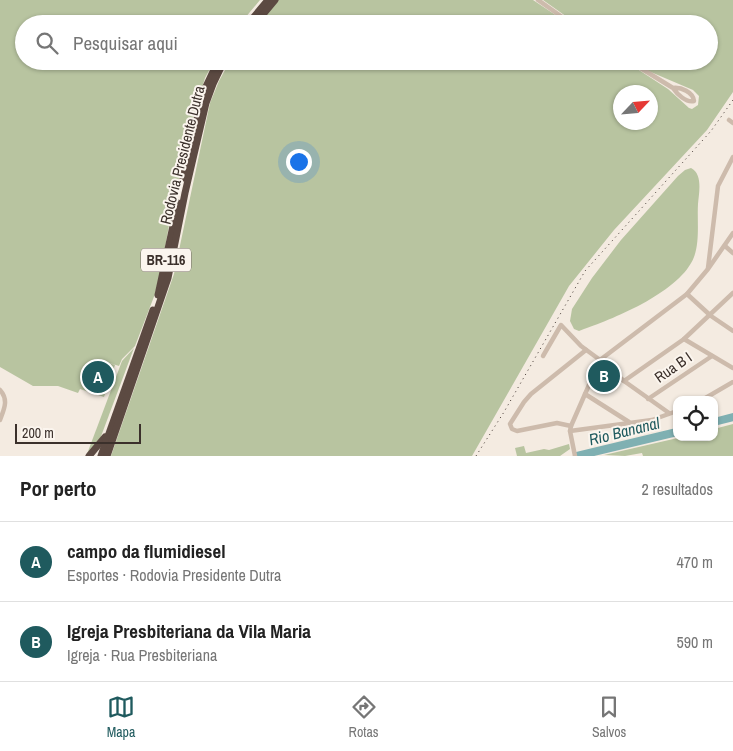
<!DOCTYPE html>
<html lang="pt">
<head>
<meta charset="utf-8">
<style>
  :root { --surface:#fff; --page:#f6f6f6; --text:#222; --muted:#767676; --line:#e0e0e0; --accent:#1f5a5e }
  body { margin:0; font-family:"Archivo Narrow",sans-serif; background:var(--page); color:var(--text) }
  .controls { position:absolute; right:15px; bottom:15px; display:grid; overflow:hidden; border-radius:10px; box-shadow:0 1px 4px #0004 }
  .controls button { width:45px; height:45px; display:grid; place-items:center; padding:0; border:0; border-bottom:1px solid var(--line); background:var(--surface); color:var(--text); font:25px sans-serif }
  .compass { position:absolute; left:613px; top:85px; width:45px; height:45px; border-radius:50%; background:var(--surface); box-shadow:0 1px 4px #0004; rotate:64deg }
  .scale { position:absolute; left:15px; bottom:12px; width:126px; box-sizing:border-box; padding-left:5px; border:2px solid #3b302b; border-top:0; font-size:14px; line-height:18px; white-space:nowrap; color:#3b302b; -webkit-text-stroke:4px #fbf5ee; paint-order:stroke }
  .you { position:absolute; left:298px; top:161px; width:18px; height:18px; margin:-12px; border:4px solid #fff; border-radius:50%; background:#1a73e8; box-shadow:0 0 0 8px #1a73e833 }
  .badge { display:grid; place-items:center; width:32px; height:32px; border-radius:50%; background:var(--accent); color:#fff; font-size:16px; font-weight:700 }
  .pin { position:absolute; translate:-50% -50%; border:2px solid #fff; box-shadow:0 1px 5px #0006 }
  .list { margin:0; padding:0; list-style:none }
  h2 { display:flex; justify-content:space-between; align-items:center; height:65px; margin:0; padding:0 20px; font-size:21px }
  h2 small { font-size:16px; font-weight:400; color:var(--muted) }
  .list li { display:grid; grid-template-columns:32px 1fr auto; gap:15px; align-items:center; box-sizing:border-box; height:80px; padding:0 20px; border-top:1px solid var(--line) }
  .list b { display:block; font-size:19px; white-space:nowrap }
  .list p { margin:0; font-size:16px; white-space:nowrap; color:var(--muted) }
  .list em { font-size:16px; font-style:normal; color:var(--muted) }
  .icon { flex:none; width:28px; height:28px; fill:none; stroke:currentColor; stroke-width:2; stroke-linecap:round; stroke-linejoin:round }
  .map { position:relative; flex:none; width:733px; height:456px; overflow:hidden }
  .search { position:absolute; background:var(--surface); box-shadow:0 1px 4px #0004; left:15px; right:15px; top:15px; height:55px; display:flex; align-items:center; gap:12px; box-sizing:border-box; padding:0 18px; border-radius:28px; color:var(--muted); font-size:19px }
  .sheet { height:225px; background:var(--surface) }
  nav { display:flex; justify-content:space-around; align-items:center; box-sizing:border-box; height:70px; border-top:1px solid var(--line); background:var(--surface); font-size:14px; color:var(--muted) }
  nav a { display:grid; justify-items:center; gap:2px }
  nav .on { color:var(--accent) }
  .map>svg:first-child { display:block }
</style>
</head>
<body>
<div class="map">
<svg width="733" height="456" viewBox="0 0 733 456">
  <rect width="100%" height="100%" fill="#f4ebe1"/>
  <!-- green -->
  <g fill="#b8c4a0" fill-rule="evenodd">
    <polygon points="0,0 260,0 240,24 24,24 24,61 214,61 205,78 196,107 172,208 162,265 155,294 135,346 122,359 119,366 91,357 115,365 104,397 80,389 78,393 58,386 33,386 0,367"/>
    <polygon points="278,0 533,0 569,24 259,24"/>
    <path d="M 543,0 L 733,0 L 733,92 L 707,130 L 614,230 L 569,286 L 472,456 L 111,456 L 174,274 L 210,103 L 219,81 L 230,61 L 625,61 L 668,89 L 689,108 L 692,109 L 698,105 L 699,96 L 693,90 L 646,70 L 633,61 L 709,61 L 709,24 L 577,24 ZM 620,92 L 650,92 L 650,122 L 620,122 Z"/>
    <path d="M 691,168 C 703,174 699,193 698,204 C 697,220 700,241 694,257 C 681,291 616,318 584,329 L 579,331 L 574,329 L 570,321 L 572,309 L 592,278 L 621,240 L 678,176 L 685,170 Z"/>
    <polygon points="134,348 100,439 87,454 122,361"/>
    <polygon points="733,424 733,456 643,456 642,453 625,456 604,455 682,437 714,437 714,429"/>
    <polygon points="569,444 570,449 560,456 517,456 515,448 524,446 526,453 544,449 549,450"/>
  </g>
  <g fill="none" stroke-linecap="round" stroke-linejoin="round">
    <!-- river -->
    <g stroke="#7fb0b2" stroke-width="8">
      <polyline points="714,422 733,417"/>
      <polyline points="577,456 677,432"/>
    </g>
    <!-- minor -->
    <g stroke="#cdbbac" stroke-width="4.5">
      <polyline points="538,0 572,24"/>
      <path d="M 629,61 L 673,88 C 677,94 686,103 694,101 C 693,92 681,87 673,88"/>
      <polyline points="729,120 733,123"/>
      <polyline points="725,246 733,253"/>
      <polyline points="708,268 718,186 733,157"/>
      <polyline points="687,294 711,316 733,331"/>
      <polyline points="684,339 733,368"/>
      <polyline points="543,356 561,325 581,346 600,360 624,381 669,413"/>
      <polyline points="624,381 684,339 733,293"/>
      <path d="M 0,390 C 9,400 4,409 0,420"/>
      <polyline points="585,394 629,422"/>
      <polyline points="648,399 712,356"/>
      <polyline points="702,400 733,382"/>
      <polyline points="571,426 557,423 517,431 512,429 510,424 524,402 531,394 586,350"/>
      <polyline points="570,431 652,420 677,411"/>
      <polyline points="575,456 570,431 571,426 600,360 687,294 708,269 733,233"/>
    </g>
    <!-- highway -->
    <g stroke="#5c4a42" stroke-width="7">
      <polyline points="248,24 268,0"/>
      <polyline points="255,24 275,0"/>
      <polyline points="183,178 203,93 218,61"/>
      <polyline points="158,295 178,203"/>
      <polyline points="89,456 105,437"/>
      <polyline points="101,456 153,310"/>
      <polyline points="107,456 168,278 185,193 206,103 213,84 224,61"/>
    </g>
    <!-- rail -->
    <polyline stroke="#3b302b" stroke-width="1" stroke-dasharray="1 4" stroke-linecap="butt" points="476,456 504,412 585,271 711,131 733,100"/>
  </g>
  <g text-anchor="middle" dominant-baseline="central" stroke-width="4" stroke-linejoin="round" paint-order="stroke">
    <!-- shield labels -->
    <rect fill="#fbf5ee" stroke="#756b66" stroke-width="1" x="141" y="248.5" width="50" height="23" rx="4"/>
    <g font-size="14" font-weight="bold" fill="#3b302b">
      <text x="166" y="260">BR-116</text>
    </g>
    <!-- street labels -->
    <g font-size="15" fill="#3b302b" stroke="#fbf5ee">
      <text transform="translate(182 155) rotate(-76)">Rodovia Presidente Dutra</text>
      <text transform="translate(673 367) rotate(-35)">Rua B I</text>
    </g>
    <!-- water labels -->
    <g font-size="16" font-style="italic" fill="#1f5a5e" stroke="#fbf5ee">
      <text transform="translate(624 431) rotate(-14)">Rio Bananal</text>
    </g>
  </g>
</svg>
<div class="controls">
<button><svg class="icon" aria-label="locate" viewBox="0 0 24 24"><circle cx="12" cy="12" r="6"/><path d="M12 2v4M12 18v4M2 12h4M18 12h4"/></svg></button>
</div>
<svg class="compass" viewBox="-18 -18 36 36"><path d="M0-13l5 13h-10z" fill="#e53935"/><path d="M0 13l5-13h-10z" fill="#767676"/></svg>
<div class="scale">200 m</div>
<div class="you"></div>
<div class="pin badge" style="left:98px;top:377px">A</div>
<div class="pin badge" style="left:604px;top:376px">B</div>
<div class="search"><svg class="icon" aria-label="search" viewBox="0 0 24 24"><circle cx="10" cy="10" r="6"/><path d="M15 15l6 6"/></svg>Pesquisar aqui</div>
</div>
<section class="sheet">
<h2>Por perto<small>2 resultados</small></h2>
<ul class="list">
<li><span class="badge">A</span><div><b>campo da flumidiesel</b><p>Esportes · Rodovia Presidente Dutra</p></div><em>470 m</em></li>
<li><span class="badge">B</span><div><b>Igreja Presbiteriana da Vila Maria</b><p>Igreja · Rua Presbiteriana</p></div><em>590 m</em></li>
</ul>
</section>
<nav>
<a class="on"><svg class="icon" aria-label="map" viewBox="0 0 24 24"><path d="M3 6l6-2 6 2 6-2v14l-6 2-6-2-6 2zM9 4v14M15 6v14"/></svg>Mapa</a>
<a><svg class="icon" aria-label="directions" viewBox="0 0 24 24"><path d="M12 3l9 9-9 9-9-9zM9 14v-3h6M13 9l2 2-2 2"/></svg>Rotas</a>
<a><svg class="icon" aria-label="saved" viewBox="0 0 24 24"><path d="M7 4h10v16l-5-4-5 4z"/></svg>Salvos</a>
</nav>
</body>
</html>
